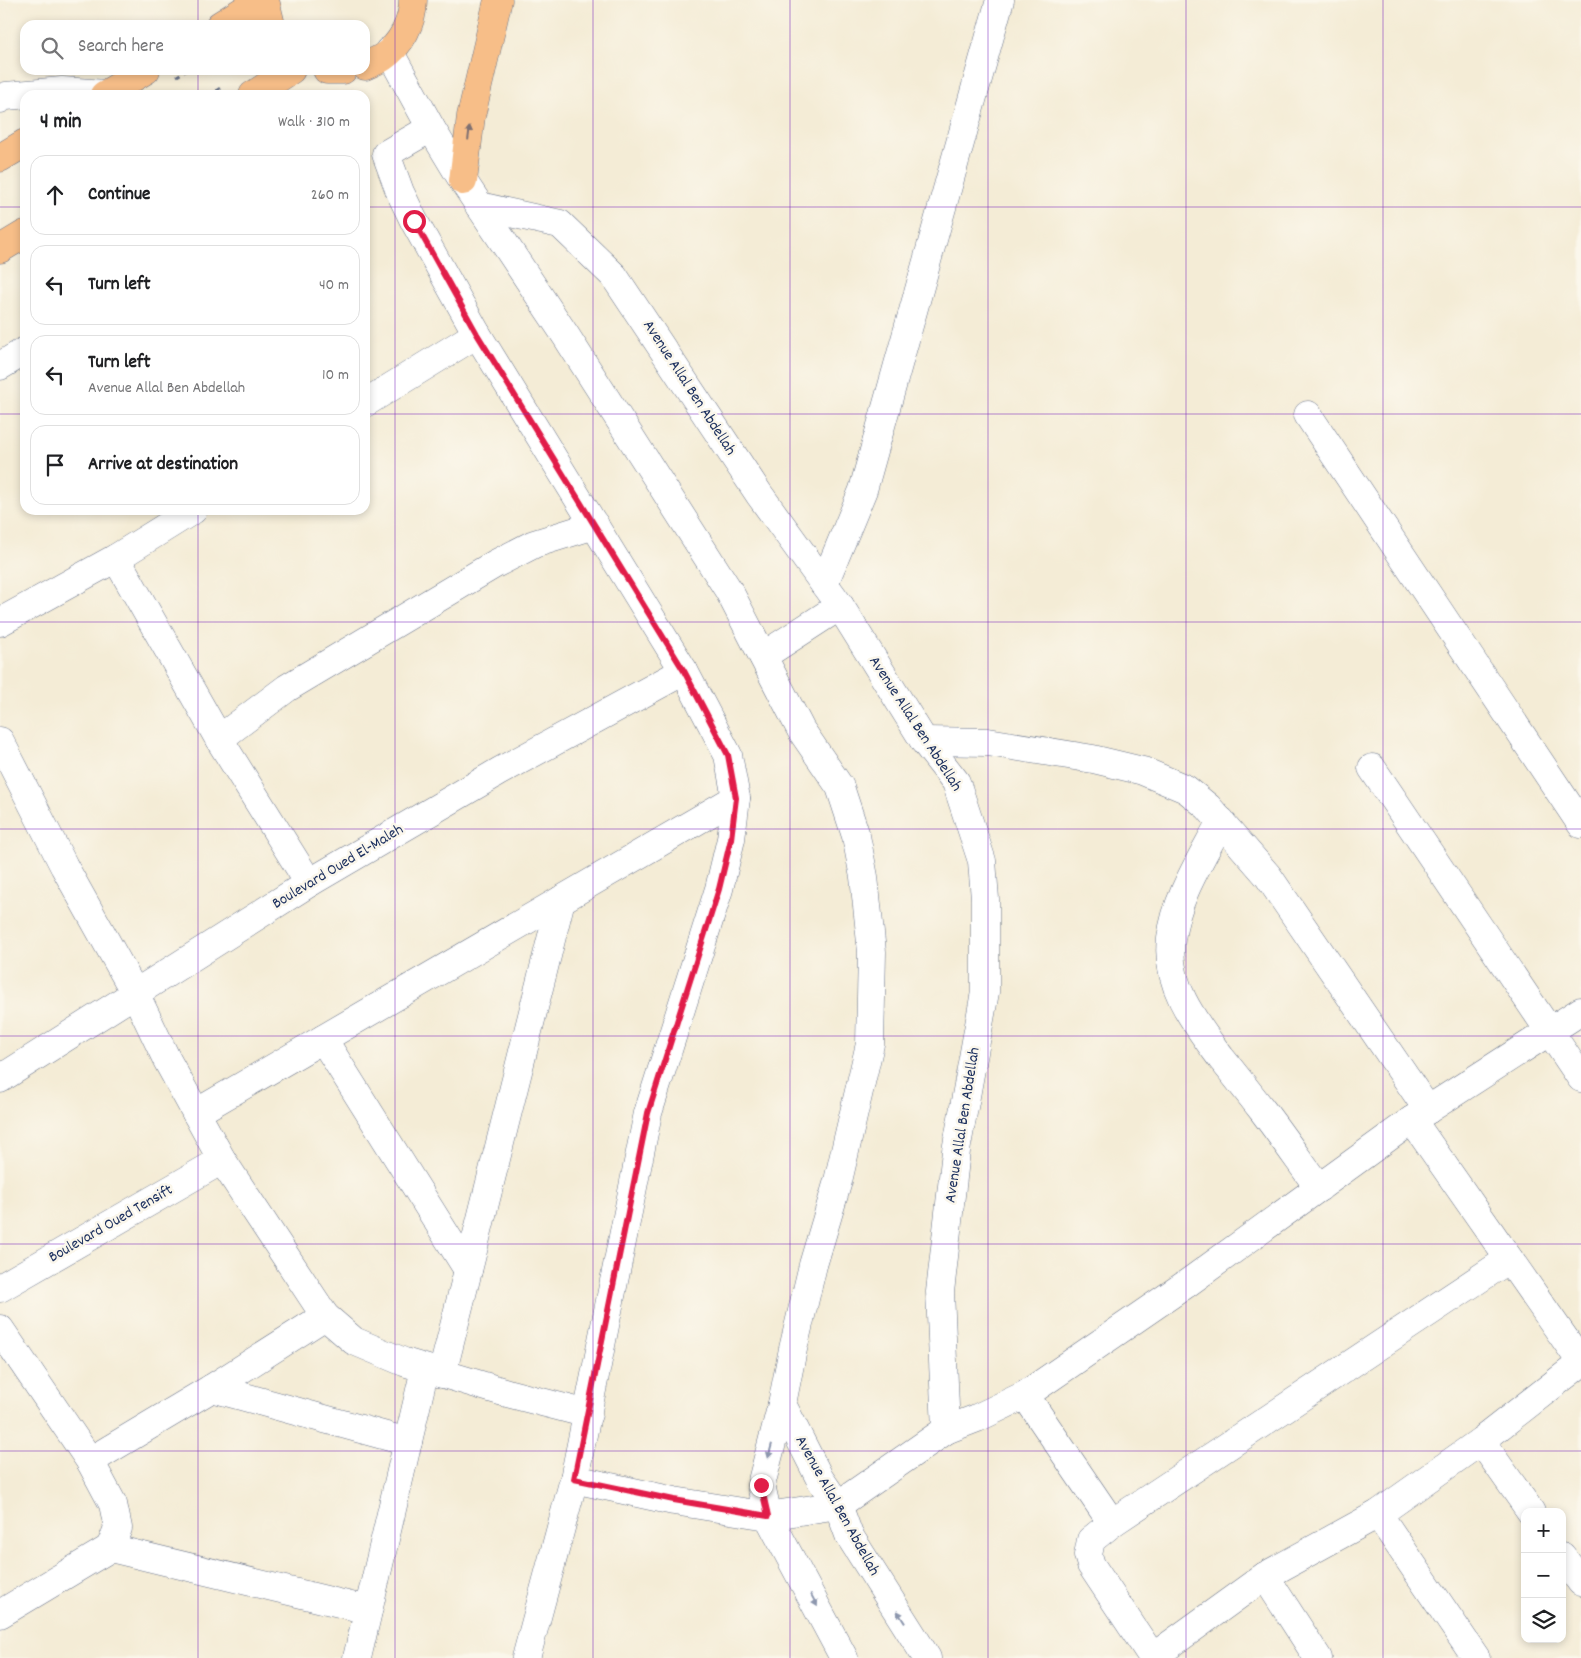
<!DOCTYPE html>
<html lang="en">
<head>
<meta charset="utf-8">
<style>
  :root { --surface:#fff; --page:#f6f6f6; --text:#202124; --muted:#757577; --line:#e0e0e0 }
  body { margin:0; font-family:Dekko,sans-serif; background:var(--page); color:var(--text) }
  .controls { position:absolute; right:15px; bottom:15px; display:grid; overflow:hidden; border-radius:10px; box-shadow:0 2px 8px #0003 }
  .controls button { width:45px; height:45px; display:grid; place-items:center; padding:0; border:0; border-bottom:1px solid var(--line); background:var(--surface); color:var(--text); font:25px sans-serif }
  .stop { position:absolute; width:15px; height:15px; margin:-11px; border:4px solid #e11d48; border-radius:50%; background:#fff }
  .stop.end { background:#e11d48; border-color:#fff; box-shadow:0 1px 5px #0008 }
  .list { margin:0; padding:0; list-style:none }
  h2 { display:flex; justify-content:space-between; align-items:center; height:65px; margin:0; padding:0 20px; font-size:21px }
  h2 small { font-size:16px; font-weight:400; color:var(--muted) }
  .list li { display:grid; grid-template-columns:32px 1fr auto; gap:15px; align-items:center; box-sizing:border-box; height:80px; margin:0 10px 10px; padding:0 10px; border:1px solid var(--line); border-radius:15px }
  .list b { display:block; font-size:19px; white-space:nowrap }
  .list p { margin:0; font-size:16px; white-space:nowrap; color:var(--muted) }
  .list em { font-size:16px; font-style:normal; color:var(--muted) }
  .icon { flex:none; width:28px; height:28px; fill:none; stroke:currentColor; stroke-width:2; stroke-linecap:round; stroke-linejoin:round }
  .map { position:relative; flex:none; width:1581px; height:1658px; overflow:hidden }
  .search { position:absolute; background:var(--surface); box-shadow:0 2px 8px #0003; left:20px; top:20px; width:350px; height:55px; display:flex; align-items:center; gap:12px; box-sizing:border-box; padding:0 18px; border-radius:15px; color:var(--muted); font-size:19px }
  .panel { position:absolute; background:var(--surface); box-shadow:0 2px 8px #0003; left:20px; top:90px; width:350px; height:425px; border-radius:15px }
  .map>svg:first-child { display:block }
</style>
</head>
<body>
<div class="map">
<svg width="1581" height="1658" viewBox="0 0 1581 1658">
  <rect width="100%" height="100%" fill="#fbf7ec"/>
  <filter id="ink" filterUnits="userSpaceOnUse"><feTurbulence type="fractalNoise" baseFrequency=".02" numOctaves="2"/><feDisplacementMap in="SourceGraphic" scale="10" xChannelSelector="R" yChannelSelector="G"/><feConvolveMatrix kernelMatrix="1 2 1 2 8 2 1 2 1" color-interpolation-filters="sRGB"/></filter>
  <filter id="wash" filterUnits="userSpaceOnUse"><feTurbulence type="fractalNoise" baseFrequency=".0096" numOctaves="4" result="noise"/><feDisplacementMap in="SourceGraphic" scale="20" xChannelSelector="R" yChannelSelector="G"/><feGaussianBlur stdDeviation="1.12" result="paint"/><feColorMatrix in="noise" values="0 0 0 0 0 0 0 0 0 0 0 0 0 0 0 0 0 1.4 0 .05"/><feComposite in="paint" operator="in"/></filter>
  <g filter="url(#wash)">
    <rect width="100%" height="100%" fill="#f4ecd6"/>
  </g>
  <g filter="url(#ink)">
    <g fill="none" stroke-linecap="round" stroke-linejoin="round">
      <!-- minor casing -->
      <g stroke="#677188" stroke-width="29">
        <g id="minor">
          <polyline points="389,51 431,128 463,181 566,336 729,591 801,730 840,787 856,836 864,877 872,952 870,1044 838,1181 813,1265 793,1349 782,1404 761,1485 768,1516 844,1658"/>
          <polyline points="0,99 6,96 62,91 106,94"/>
          <polyline points="431,128 386,154 400,192 414,221 477,334 684,671 728,755 736,798 731,839 719,889 648,1113 574,1479 526,1658"/>
          <polyline points="479,206 560,224 614,276 759,494 840,606 924,741 956,782 982,861 985,899 985,992 956,1151 940,1292 946,1430"/>
          <polyline points="0,366 25,351"/>
          <polyline points="365,403 477,334"/>
          <polyline points="1308,415 1581,824"/>
          <polyline points="116,558 219,739 309,883"/>
          <polyline points="824,584 863,490 1000,0"/>
          <polyline points="0,622 116,558 193,510"/>
          <polyline points="763,656 840,606"/>
          <polyline points="219,739 287,688 495,564 534,544 595,525"/>
          <polyline points="0,741 64,866 135,993 167,1060 222,1160 325,1316 354,1341 404,1362 507,1393 588,1414"/>
          <polyline points="924,741 988,742 1093,759 1143,771 1186,789 1208,807 1268,876 1428,1110"/>
          <polyline points="1372,768 1581,1078"/>
          <path d="M 1221,821 C 1202,858 1176,897 1171,939 C 1165,985 1195,1023 1221,1058 C 1235,1075 1249,1093 1263,1111 C 1282,1136 1300,1162 1319,1188"/>
          <polyline points="323,1039 468,1270"/>
          <polyline points="0,1079 309,883 500,771 684,671"/>
          <polyline points="196,1113 736,798"/>
          <polyline points="1412,1120 1581,1362"/>
          <polyline points="0,1288 222,1160"/>
          <polyline points="0,1329 90,1461 113,1504 118,1528 110,1548"/>
          <polyline points="442,1374 561,900"/>
          <polyline points="212,1388 408,1442"/>
          <polyline points="1025,1395 1112,1523"/>
          <polyline points="782,1404 820,1479 838,1505 849,1535 927,1658"/>
          <polyline points="1481,1441 1531,1512"/>
          <polyline points="90,1461 212,1388 325,1316"/>
          <polyline points="574,1479 674,1501 768,1516 838,1505 946,1430 977,1418 1025,1395 1189,1282 1412,1120 1581,1011"/>
          <polyline points="1378,1514 1476,1658"/>
          <polyline points="1562,1556 1581,1582"/>
          <polyline points="1265,1576 1318,1658"/>
          <polyline points="0,1614 110,1548 368,1610"/>
          <polyline points="1153,1657 1265,1576 1378,1514 1481,1441 1581,1363"/>
          <polyline points="357,1658 425,1369"/>
          <polyline points="1153,1658 1091,1565 1088,1555 1091,1540 1112,1523 1509,1259"/>
        </g>
      </g>
      <!-- major casing -->
      <g stroke="#677188" stroke-width="29">
        <g id="major">
          <polyline points="265,0 271,25"/>
          <polyline points="220,25 260,0"/>
          <path d="M 365,66 C 371,63 377,61 383,57 C 401,45 413,22 413,0"/>
          <polyline points="327,70 343,70"/>
          <polyline points="104,95 146,70"/>
          <polyline points="253,95 291,70"/>
          <polyline points="0,158 25,143"/>
          <polyline points="463,181 471,116 498,0"/>
          <polyline points="0,249 25,234"/>
        </g>
      </g>
      <!-- path -->
      <g stroke="#677188" stroke-width="3" stroke-dasharray="4 4" stroke-linecap="butt">
        <polyline points="177,76 187,70"/>
        <polyline points="210,95 222,87"/>
      </g>
      <!-- minor -->
      <use href="#minor" stroke="#fff" stroke-width="28"/>
      <!-- major -->
      <use href="#major" stroke="#f7be88" stroke-width="28"/>
    </g>
    <!-- one-way arrows -->
    <defs><path id="oneway-solid" d="M-6-.8H1V-3.2L6.5 0L1 3.2V.8H-6Z" transform="scale(1.25)"/></defs>
    <use fill="#7e6f71" href="#oneway-solid" transform="translate(469 133) rotate(-83)"/>
    <g fill="#8d97ae">
      <use href="#oneway-solid" transform="translate(770 1451) rotate(105)"/>
      <use href="#oneway-solid" transform="translate(814 1600) rotate(62)"/>
      <use href="#oneway-solid" transform="translate(901 1617) rotate(-122)"/>
    </g>
  </g>
  <g fill="none" stroke-linecap="round" stroke-linejoin="round" filter="url(#ink)">
    <!-- route -->
    <polyline stroke="#e11d48" stroke-width="6" points="414,221 477,334 684,671 728,755 736,798 731,839 719,889 648,1113 574,1479 674,1500 768,1516 761,1485"/>
  </g>
  <!-- grid -->
  <path fill="none" stroke="#7b2cbf" stroke-width="1" stroke-opacity="0.55" d="M 198,0 L 198,25M 395,0 L 395,1658M 593,0 L 593,1658M 790,0 L 790,1658M 988,0 L 988,1658M 1186,0 L 1186,1658M 1383,0 L 1383,1658M 198,70 L 198,95M 0,207 L 25,207M 365,207 L 1581,207M 0,414 L 25,414M 365,414 L 1581,414M 198,510 L 198,1658M 0,622 L 1581,622M 0,829 L 1581,829M 0,1036 L 1581,1036M 0,1244 L 1581,1244M 0,1451 L 1581,1451"/>
  <g text-anchor="middle" dominant-baseline="central" stroke-width="5" stroke-linejoin="round" paint-order="stroke">
    <!-- street labels -->
    <g font-size="16" fill="#1b2f5e" stroke="#fbf7ec">
      <text transform="translate(689 388) rotate(57)">Avenue Allal Ben Abdellah</text>
      <text transform="translate(915 724) rotate(57)">Avenue Allal Ben Abdellah</text>
      <text transform="translate(338 867) rotate(-31)">Boulevard Oued El-Maleh</text>
      <text transform="translate(963 1125) rotate(-81)">Avenue Allal Ben Abdellah</text>
      <text transform="translate(111 1224) rotate(-30)">Boulevard Oued Tensift</text>
      <text transform="translate(837 1506) rotate(61)">Avenue Allal Ben Abdellah</text>
    </g>
  </g>
</svg>
<div class="controls">
<button>+</button>
<button>−</button>
<button><svg class="icon" aria-label="layers" viewBox="0 0 24 24"><path d="M12 4l9 5-9 5-9-5zM3 14l9 5 9-5"/></svg></button>
</div>
<div class="stop" style="left:414px;top:221px"></div>
<div class="stop end" style="left:761px;top:1485px"></div>
<div class="search"><svg class="icon" aria-label="search" viewBox="0 0 24 24"><circle cx="10" cy="10" r="6"/><path d="M15 15l6 6"/></svg>Search here</div>
<section class="panel">
<h2>4 min<small>Walk · 310 m</small></h2>
<ul class="list">
<li><svg class="icon" aria-label="ahead" viewBox="0 0 24 24"><path d="M12 20V5M6 11l6-6 6 6"/></svg><div><b>Continue</b></div><em>260 m</em></li>
<li><svg class="icon" aria-label="left" viewBox="0 0 24 24"><path d="M17 20v-9H6M10 6l-5 5 5 5"/></svg><div><b>Turn left</b></div><em>40 m</em></li>
<li><svg class="icon" aria-label="left" viewBox="0 0 24 24"><path d="M17 20v-9H6M10 6l-5 5 5 5"/></svg><div><b>Turn left</b><p>Avenue Allal Ben Abdellah</p></div><em>10 m</em></li>
<li><svg class="icon" aria-label="arrive" viewBox="0 0 24 24"><path d="M6 21V4h12l-3 4 3 4H6"/></svg><div><b>Arrive at destination</b></div></li>
</ul>
</section>
</div>
</body>
</html>
